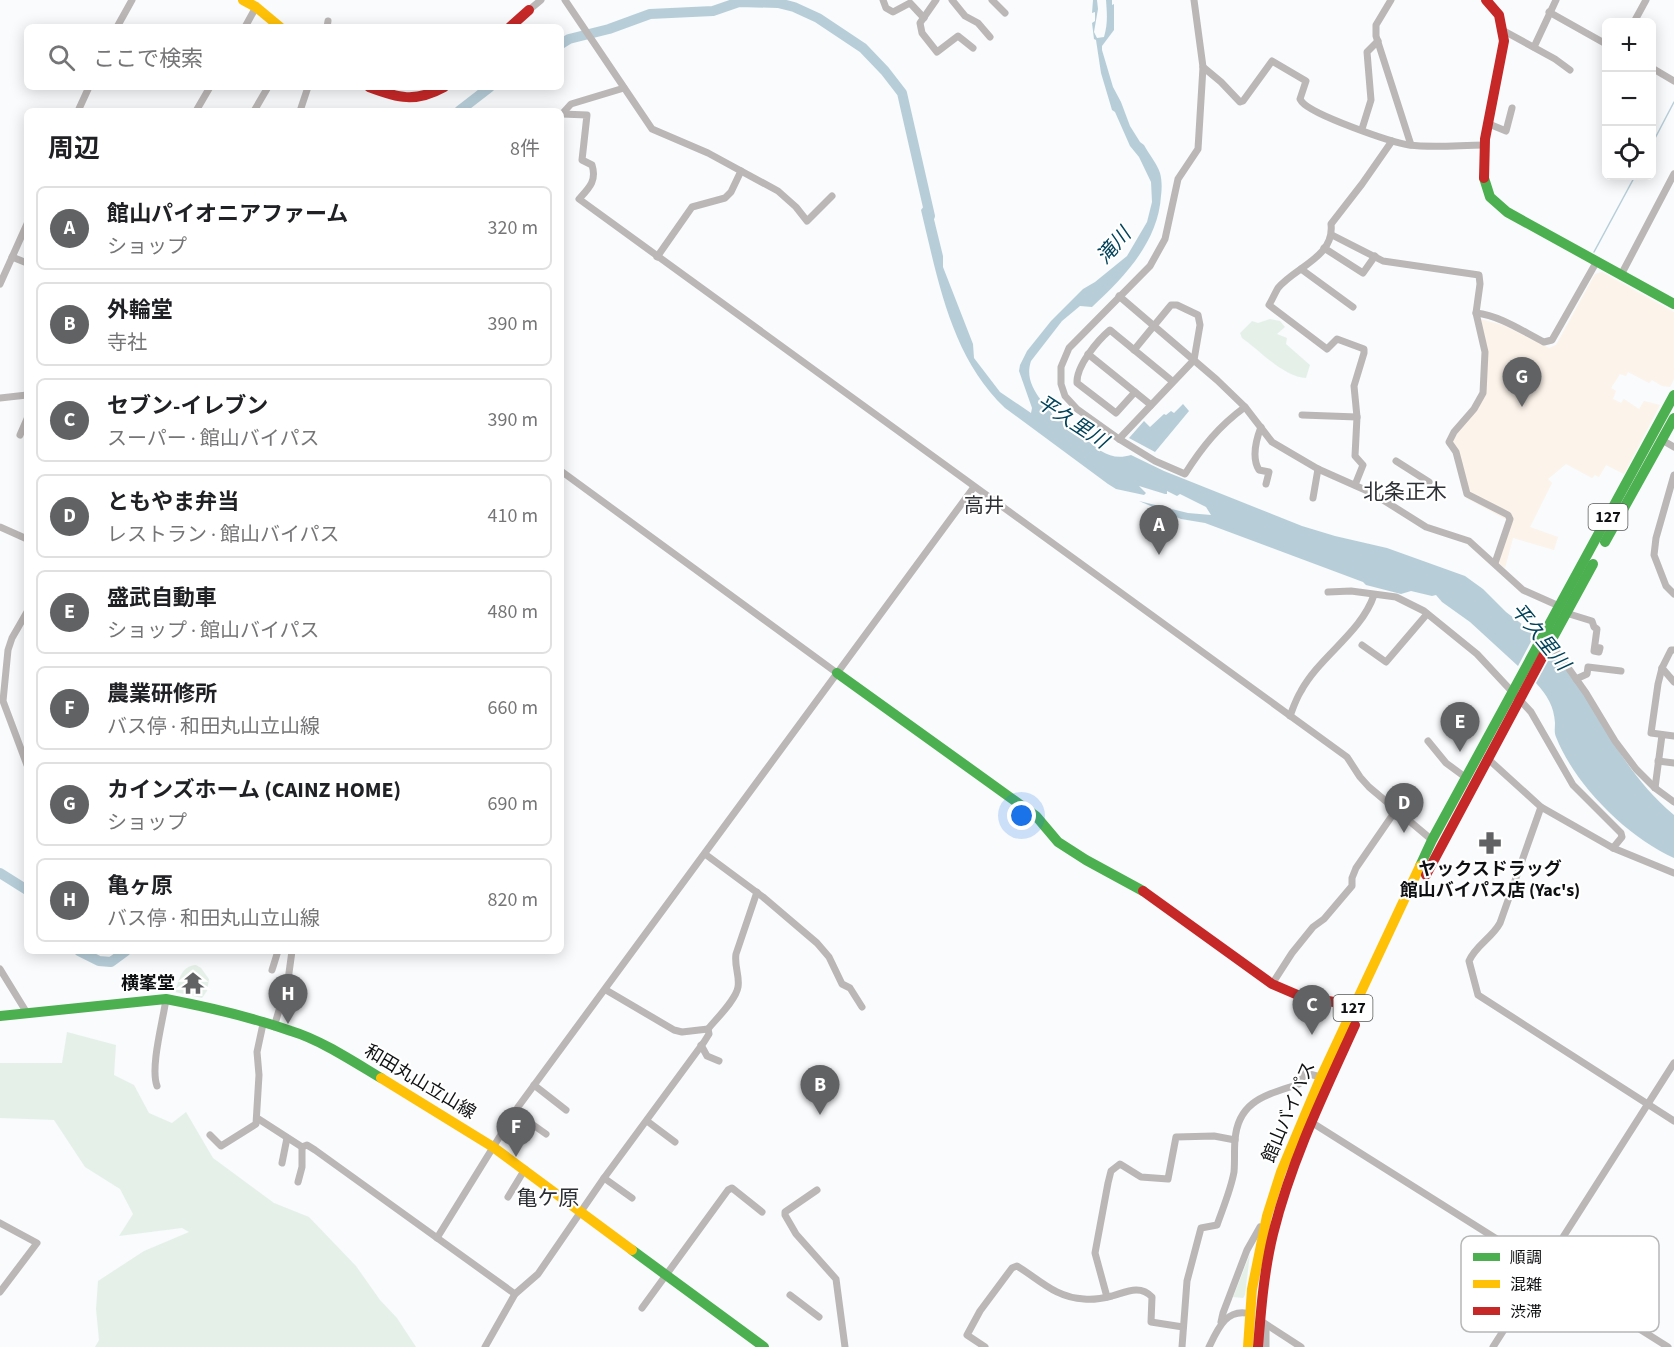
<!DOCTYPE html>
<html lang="ja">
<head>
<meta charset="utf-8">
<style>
  :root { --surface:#fff; --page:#f2f2f2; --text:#202124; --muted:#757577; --line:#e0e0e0; --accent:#616264 }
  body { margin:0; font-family:"Source Sans 3","Noto Sans JP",sans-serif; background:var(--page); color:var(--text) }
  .controls { position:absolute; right:18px; top:18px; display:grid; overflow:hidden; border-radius:9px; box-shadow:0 3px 15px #0003 }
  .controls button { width:54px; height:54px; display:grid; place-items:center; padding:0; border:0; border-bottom:2px solid var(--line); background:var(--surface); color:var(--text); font:30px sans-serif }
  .you { position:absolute; left:1022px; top:816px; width:21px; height:21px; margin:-15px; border:4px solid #fff; border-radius:50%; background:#1a73e8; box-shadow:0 0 0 9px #1a73e833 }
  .badge { display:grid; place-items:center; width:39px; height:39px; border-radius:50%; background:var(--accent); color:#fff; font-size:20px; font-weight:700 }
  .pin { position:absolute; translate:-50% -50px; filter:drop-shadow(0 2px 3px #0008) }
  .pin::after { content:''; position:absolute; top:32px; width:21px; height:18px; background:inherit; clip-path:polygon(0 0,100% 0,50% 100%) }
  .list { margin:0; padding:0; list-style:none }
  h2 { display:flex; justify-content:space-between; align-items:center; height:78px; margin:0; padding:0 24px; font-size:26px }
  h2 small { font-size:20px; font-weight:400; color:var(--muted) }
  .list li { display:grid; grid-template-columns:39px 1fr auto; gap:18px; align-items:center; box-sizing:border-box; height:84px; margin:0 12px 12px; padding:0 12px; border:2px solid var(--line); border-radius:9px }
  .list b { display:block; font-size:22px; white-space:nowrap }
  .list p { margin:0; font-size:20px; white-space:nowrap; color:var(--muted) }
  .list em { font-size:20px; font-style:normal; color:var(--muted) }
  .icon { flex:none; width:33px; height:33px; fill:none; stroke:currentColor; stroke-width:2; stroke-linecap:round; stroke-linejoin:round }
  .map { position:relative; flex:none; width:1674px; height:1347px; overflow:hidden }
  .search { position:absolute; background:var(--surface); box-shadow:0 3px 15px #0003; left:24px; top:24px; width:540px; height:66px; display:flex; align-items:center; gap:15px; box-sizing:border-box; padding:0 21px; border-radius:9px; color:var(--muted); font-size:22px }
  .panel { position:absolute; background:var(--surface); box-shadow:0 3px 15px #0003; left:24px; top:108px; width:540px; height:846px; border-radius:9px }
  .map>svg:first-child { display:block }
</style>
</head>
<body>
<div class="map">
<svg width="1674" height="1347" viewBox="0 0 1674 1347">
  <rect width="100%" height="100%" fill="#f9fbfd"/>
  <!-- commercial -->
  <polygon fill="#fcf3ea" points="1602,272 1674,312 1674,379 1670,387 1662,386 1652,380 1649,383 1628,372 1626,376 1620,374 1611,388 1616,391 1613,399 1621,403 1624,399 1639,409 1644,401 1660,405 1624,474 1606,465 1599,477 1595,475 1592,478 1566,464 1548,479 1552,483 1530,527 1558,537 1554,550 1513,538 1505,568 1493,559 1507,520 1466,498 1454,453 1447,444 1481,393 1483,353 1476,318 1503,325 1549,348 1556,345 1595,274"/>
  <!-- green -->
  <g fill="#e5f1e8">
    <path d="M 1270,319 L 1280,321 L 1285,327 L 1277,334 L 1287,338 L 1286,344 L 1310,365 L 1306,378 C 1285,378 1259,350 1242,338 L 1240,333 L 1252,321 L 1258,323 Z"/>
    <path d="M 196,965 L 201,968 L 209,979 L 207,991 L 202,998 L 175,992 C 179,980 181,966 196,965 Z"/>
    <polygon points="67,1032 116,1045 114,1075 134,1085 149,1113 172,1123 186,1112 213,1158 274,1203 309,1217 356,1266 380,1300 397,1318 416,1347 95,1347 99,1340 96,1309 98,1281 144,1251 189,1232 182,1228 119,1236 133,1214 120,1189 85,1167 54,1120 0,1118 0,1063 62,1063"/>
    <polygon points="1250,1254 1245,1295 1243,1298 1233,1297"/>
  </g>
  <!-- water -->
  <g fill="#b7ced9">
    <path d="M 1093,0 L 1097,0 L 1098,9 L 1094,32 L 1097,38 L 1104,37 C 1108,24 1107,13 1106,0 L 1112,0 L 1112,5 L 1114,4 L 1114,30 L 1102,46 L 1102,50 L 1113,87 L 1121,102 L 1130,126 L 1140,142 L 1144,145 C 1149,154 1157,164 1160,173 C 1162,180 1162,189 1161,196 C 1158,243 1123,278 1092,307 L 1080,306 L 1062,321 L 1031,361 C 1026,376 1032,388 1041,400 L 1045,401 L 1053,416 C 1082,423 1096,466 1131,455 L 1164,471 L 1302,526 L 1335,536 L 1387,548 L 1465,576 L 1483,589 L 1506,612 L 1535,634 L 1518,666 L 1470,622 L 1442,602 L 1436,595 L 1432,596 L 1411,591 L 1401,594 L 1366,585 L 1363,582 L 1205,523 L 1181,519 L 1139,501 L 1188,513 L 1211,515 L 1206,507 L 1180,494 L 1177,496 L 1167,491 L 1167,494 L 1165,494 L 1139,486 L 1146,493 L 1144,495 L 1116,489 L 1108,484 L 1005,408 C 951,357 938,280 921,210 L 927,202 L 931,207 L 943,256 L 943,267 L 973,344 L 974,358 L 1000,392 L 1031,413 L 1032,408 L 1019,371 L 1020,365 L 1027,351 L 1051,321 L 1083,289 L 1095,282 L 1127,256 L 1147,222 L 1152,202 L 1151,182 L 1139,157 L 1130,146 L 1115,112 L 1112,110 L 1101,73 L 1096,40 L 1094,39 L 1092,23 L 1095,21 L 1095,12 L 1092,13 Z"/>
    <polygon points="1183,404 1189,411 1155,452 1129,438 1144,421 1150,427 1164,414 1166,415 1171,411 1174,413"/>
    <path d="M 1553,652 C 1565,668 1578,684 1588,701 C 1615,745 1634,781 1674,815 L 1674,858 C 1627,837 1575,785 1556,737 C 1554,732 1555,728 1555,723 C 1554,706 1547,695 1536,683 Z"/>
  </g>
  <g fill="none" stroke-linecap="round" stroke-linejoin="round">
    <!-- stream -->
    <g stroke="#b7ced9" stroke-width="1.5">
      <polyline points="1652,144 1674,102"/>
      <polyline points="1594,252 1635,176"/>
    </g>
    <!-- river -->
    <g stroke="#b7ced9" stroke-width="10">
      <polyline points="561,44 569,39 609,29 650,14 713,11 739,2 778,3 794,7 818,18 863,48 885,71 902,93 930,216"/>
      <polyline points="459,111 490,87"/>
      <polyline points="0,873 27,890"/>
      <polyline points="79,951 99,961 111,962 126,951"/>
    </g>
    <!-- street -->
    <g stroke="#bbb7b6" stroke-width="7">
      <polyline points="565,0 652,129 708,153 778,191 796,207 807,221 832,196"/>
      <polyline points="883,0 886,8 893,12 910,3 924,18"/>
      <polyline points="936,0 920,23 922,33 937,52 958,36 973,48"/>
      <polyline points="952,0 965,16 978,23 990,37"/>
      <polyline points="992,0 1005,13"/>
      <path d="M 1194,0 L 1203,67 L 1198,149 L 1178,179 L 1165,239 L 1150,266 L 1069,348 L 1061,367 L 1061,384 L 1065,396 L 1077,409 L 1119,439 L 1155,461 L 1185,474 C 1202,447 1219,426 1245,407"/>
      <polyline points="1391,0 1376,25 1376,36 1411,145"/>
      <polyline points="529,10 541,0"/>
      <polyline points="1549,12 1606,44"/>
      <polyline points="1634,22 1646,0"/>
      <polyline points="117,27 132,0"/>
      <polyline points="245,27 256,7"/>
      <polyline points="327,27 328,21"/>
      <polyline points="1504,31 1555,59 1570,70"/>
      <polyline points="1534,47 1556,0"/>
      <path d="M 1203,67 L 1221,82 L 1240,102 L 1243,101 L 1272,61 L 1306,81 L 1300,99 L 1302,102 C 1313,115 1390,142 1409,145 C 1434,148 1460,145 1484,145"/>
      <polyline points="1652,68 1674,81"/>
      <polyline points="78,111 89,87"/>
      <polyline points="196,111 210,87"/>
      <polyline points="254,111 268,87"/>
      <polyline points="300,111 308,87"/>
      <path d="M 562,114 L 587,115 L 582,160 L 592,165 C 597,181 589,188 579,199 L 1347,757 L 1360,777 L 1369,787 L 1432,840"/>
      <polyline points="561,115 571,104 624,88"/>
      <polyline points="1489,124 1506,131 1512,108"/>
      <polyline points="1362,129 1371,100 1367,52 1378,41"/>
      <polyline points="1332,235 1383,261 1479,275 1480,284 1476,313 1485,352 1483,393 1474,409 1454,432 1449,442 1456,452 1467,494 1508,515 1510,519 1495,563"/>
      <polyline points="1324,248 1363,273 1375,256"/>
      <polyline points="12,257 27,263"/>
      <polyline points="657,257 692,207 725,198 731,192 741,171"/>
      <polyline points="1301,269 1353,307"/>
      <polyline points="1621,275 1674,174"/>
      <polyline points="0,284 27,224"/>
      <polyline points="1119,296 1217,380 1245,407 1272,442 1318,469 1372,493 1426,527 1469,541 1523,590 1559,606"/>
      <path d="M 1476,313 C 1501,316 1522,331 1544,342 L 1552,340 L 1597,261"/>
      <polyline points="1088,354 1151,405"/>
      <path d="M 1135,392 L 1116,413 L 1077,383 C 1076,366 1098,340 1110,330 L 1172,381"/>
      <polyline points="0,398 27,395"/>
      <polyline points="1302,415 1357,417"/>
      <path d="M 1261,427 C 1256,440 1251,457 1259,470 L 1269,472 L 1266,484"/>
      <polyline points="20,435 27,419"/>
      <polyline points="1119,439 1194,360 1200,325 1198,315 1177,305 1171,305 1134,350"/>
      <polyline points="1662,440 1674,447"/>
      <polyline points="1396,461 1429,482"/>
      <polyline points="561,471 837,673"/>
      <polyline points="1674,475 1656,538 1654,555 1666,586 1674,594"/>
      <path d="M 1355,485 L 1363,465 L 1355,456 L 1357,417 L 1354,386 L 1364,353 L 1364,349 L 1337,339 L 1327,349 L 1269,305 C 1272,300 1275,293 1278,288 C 1295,267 1335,257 1331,224 L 1362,184 L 1392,141"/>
      <polyline points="1313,498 1318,469"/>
      <polyline points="0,527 27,539"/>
      <polyline points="1328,592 1351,591 1396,597 1424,611 1477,654 1531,712 1573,785 1621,833 1622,837 1613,848"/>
      <polyline points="27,612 12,638 8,650 3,701 27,765"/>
      <polyline points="1566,613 1592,621 1594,627 1597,629 1594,651 1599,652 1600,648 1595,647"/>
      <polyline points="1550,642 1586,693 1615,741 1636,769 1655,788 1674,802"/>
      <polyline points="1362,645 1386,662 1427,614"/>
      <polyline points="1674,650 1671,650 1662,668 1658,684 1651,733 1674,736"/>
      <polyline points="1662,668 1674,682"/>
      <polyline points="1576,679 1587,674 1588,667 1621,671"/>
      <path d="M 1290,716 C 1293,708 1296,699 1301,691 C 1320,656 1361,633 1374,595"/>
      <polyline points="1428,741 1446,763 1465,777"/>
      <polyline points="1487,758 1541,807 1613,848 1674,873"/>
      <polyline points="1658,761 1674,763"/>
      <polyline points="1655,788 1662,735"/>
      <path d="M 1541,807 L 1500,923 C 1492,938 1476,945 1469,961 L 1478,995 L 1674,1121"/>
      <polyline points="705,854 763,897 817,943 829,957 842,984 850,988 862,1007"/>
      <polyline points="0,969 27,1013"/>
      <polyline points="272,970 278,951"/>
      <polyline points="1272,984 1292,953 1313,927 1324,919 1352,886 1352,878 1356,868 1396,810"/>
      <polyline points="606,990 674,1030 682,1032 708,1029"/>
      <polyline points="274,1027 288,980 292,951"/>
      <polyline points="701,1045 707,1056 719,1061"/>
      <polyline points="534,1085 566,1110"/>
      <path d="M 157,1086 C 150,1067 163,1021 166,999"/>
      <polyline points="515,1112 546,1134"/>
      <polyline points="257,1118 302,1147 307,1145 315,1150 515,1294"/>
      <polyline points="647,1121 675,1142"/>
      <polyline points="1311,1122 1668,1347"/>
      <polyline points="210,1135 221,1146 256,1124 259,1075 257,1052 263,1024"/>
      <polyline points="282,1163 287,1138"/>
      <polyline points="604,1178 632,1198"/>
      <polyline points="298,1182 302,1167 302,1147"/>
      <polyline points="817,1190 785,1212 785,1215 796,1234 836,1279 845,1347"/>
      <polyline points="508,1197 525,1169"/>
      <polyline points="0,1223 37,1243 0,1292"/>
      <polyline points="437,1238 518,1107 974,487"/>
      <polyline points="790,1295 819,1317"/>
      <polyline points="1107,1297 1095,1253 1108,1183 1111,1171 1120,1164 1141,1177 1168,1179 1176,1137 1214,1136 1235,1140"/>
      <polyline points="642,1308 728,1190 732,1188 762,1212"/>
      <polyline points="1261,1321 1301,1347"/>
      <polyline points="1221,1322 1223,1313 1247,1250 1260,1227"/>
      <polyline points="1266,1329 1266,1347"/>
      <path d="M 485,1347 L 515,1294 L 538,1274 L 604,1178 L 704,1042 L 709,1034 L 708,1029 C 716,1019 736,1000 738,987 C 740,976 734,966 736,954 L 757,892"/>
      <path d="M 985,1347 L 967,1335 L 980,1311 L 1012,1268 L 1017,1266 C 1040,1280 1056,1298 1084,1299 C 1092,1300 1104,1298 1112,1296 C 1126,1292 1140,1284 1152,1297 L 1151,1322 L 1183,1327"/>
      <path d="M 1182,1347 L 1187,1281 L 1201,1228 L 1217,1225 C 1223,1208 1231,1189 1234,1172 C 1235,1161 1234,1150 1235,1140 C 1238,1100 1267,1095 1299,1084 L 1305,1073 L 1321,1077"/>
      <path d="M 1209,1347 C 1218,1328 1227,1307 1251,1314"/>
      <polyline points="1493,1347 1674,1063"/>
    </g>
    <!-- fast -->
    <g stroke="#4caf50" stroke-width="10">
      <polyline points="1484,178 1490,197 1507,212 1674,304"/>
      <polyline points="1605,542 1674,418"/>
      <polyline points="1551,641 1593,564"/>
      <polyline points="837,673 1036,816 1058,842 1086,860 1143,891"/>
      <polyline points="1420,866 1432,840 1674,395"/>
      <path d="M 0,1016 L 166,999 C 208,1007 251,1017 291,1031 C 321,1040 354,1062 381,1078"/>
      <polyline points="632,1250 764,1347"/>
    </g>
    <!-- slow -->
    <g stroke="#ffc107" stroke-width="10">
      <polyline points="243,0 256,7 280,27"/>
      <polyline points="381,1078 493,1147 632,1250"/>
      <polyline points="1248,1347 1252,1289 1267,1216 1281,1172 1321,1077 1420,866"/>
    </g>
    <!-- jam -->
    <g stroke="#c62828" stroke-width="10">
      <polyline points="510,27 529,10"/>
      <path d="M 369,87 C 398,98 415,103 444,87"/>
      <polyline points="1484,178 1485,139 1504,41 1499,15 1486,0"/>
      <polyline points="1426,875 1551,641"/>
      <polyline points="1143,891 1272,984 1300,996 1345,1004 1362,1010"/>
      <path d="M 1258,1347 C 1261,1309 1264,1271 1273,1234 C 1291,1161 1324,1093 1355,1025"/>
    </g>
  </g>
  <!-- icons -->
  <defs>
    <g id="pharmacy-bare" transform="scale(1.8)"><path d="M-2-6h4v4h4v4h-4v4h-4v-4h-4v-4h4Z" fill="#616264" stroke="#fff" stroke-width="2.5" paint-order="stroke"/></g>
    <g id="temple-bare" transform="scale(1.8)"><path d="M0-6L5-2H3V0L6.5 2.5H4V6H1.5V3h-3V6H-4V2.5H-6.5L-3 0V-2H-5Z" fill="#616264" stroke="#fff" stroke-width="2.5" paint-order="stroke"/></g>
  </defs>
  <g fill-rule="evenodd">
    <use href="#pharmacy-bare" x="1490" y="843"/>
    <use href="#temple-bare" x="193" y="983"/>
  </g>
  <g text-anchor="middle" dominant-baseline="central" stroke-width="4.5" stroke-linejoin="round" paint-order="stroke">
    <!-- shield labels -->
    <g fill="#fff" stroke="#575859" stroke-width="1.5">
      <rect x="1588.5" y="504" width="39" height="26" rx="4.5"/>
      <rect x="1333.5" y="995" width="39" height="26" rx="4.5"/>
    </g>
    <g font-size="16" font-weight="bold" fill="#0f1012">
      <text x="1608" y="517">127</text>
      <text x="1353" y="1008">127</text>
    </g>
    <!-- poi labels -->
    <g font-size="18" font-weight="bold" fill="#0f1012" stroke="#fff">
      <text x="1490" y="869">ヤックスドラッグ<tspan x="1490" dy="21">館山バイパス店 (Yac's)</tspan></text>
      <text x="175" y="983" text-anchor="end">横峯堂</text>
    </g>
    <!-- street labels -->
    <g font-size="18" fill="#0f1012" stroke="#fff">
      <text transform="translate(420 1082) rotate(31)">和田丸山立山線</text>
      <text transform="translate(1289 1112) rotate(-67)">館山バイパス</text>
    </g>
    <!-- water labels -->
    <g font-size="20" font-style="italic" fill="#01435a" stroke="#fff">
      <text transform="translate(1114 246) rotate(-49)">滝川</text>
      <text transform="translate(1072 422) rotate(33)">平久里川</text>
      <text transform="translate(1540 637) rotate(51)">平久里川</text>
    </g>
    <!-- neighbourhood labels -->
    <g font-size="20" fill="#2d3034" stroke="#fff">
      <text x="984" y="506">高井</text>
    </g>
    <!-- quarter labels -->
    <g font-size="21" fill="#2d3034" stroke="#fff">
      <text x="1405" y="492">北条正木</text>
      <text x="548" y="1198">亀ケ原</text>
    </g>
  </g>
  <!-- legend -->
  <rect x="1461" y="1236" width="198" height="96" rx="9" fill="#fff" stroke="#b7b7b8" stroke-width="1.5"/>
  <rect x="1473" y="1253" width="27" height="8" fill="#4caf50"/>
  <rect x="1473" y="1280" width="27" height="8" fill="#ffc107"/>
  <rect x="1473" y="1307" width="27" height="8" fill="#c62828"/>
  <g font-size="16" fill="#0f1012">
    <text x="1510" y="1263">順調</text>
    <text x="1510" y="1290">混雑</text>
    <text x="1510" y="1317">渋滞</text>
  </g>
</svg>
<div class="controls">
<button>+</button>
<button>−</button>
<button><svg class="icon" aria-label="locate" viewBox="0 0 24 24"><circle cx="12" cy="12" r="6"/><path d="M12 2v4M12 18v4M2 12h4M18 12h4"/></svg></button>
</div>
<div class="you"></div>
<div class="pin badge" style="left:1159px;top:555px">A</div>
<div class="pin badge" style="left:820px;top:1115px">B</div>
<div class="pin badge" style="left:1312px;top:1035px">C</div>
<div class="pin badge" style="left:1404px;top:833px">D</div>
<div class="pin badge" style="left:1460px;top:752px">E</div>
<div class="pin badge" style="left:516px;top:1157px">F</div>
<div class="pin badge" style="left:1522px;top:407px">G</div>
<div class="pin badge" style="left:288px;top:1024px">H</div>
<div class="search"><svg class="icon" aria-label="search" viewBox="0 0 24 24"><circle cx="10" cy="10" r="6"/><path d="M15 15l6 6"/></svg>ここで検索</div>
<section class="panel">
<h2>周辺<small>8件</small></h2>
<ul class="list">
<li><span class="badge">A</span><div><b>館山パイオニアファーム</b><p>ショップ</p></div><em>320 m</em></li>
<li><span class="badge">B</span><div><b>外輪堂</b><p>寺社</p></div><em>390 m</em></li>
<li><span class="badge">C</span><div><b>セブン-イレブン</b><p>スーパー · 館山バイパス</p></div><em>390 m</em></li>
<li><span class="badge">D</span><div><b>ともやま弁当</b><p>レストラン · 館山バイパス</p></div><em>410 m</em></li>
<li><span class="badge">E</span><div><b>盛武自動車</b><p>ショップ · 館山バイパス</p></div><em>480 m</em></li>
<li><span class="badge">F</span><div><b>農業研修所</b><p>バス停 · 和田丸山立山線</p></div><em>660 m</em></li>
<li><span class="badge">G</span><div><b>カインズホーム (CAINZ HOME)</b><p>ショップ</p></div><em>690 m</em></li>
<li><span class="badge">H</span><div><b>亀ヶ原</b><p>バス停 · 和田丸山立山線</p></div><em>820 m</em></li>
</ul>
</section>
</div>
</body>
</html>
